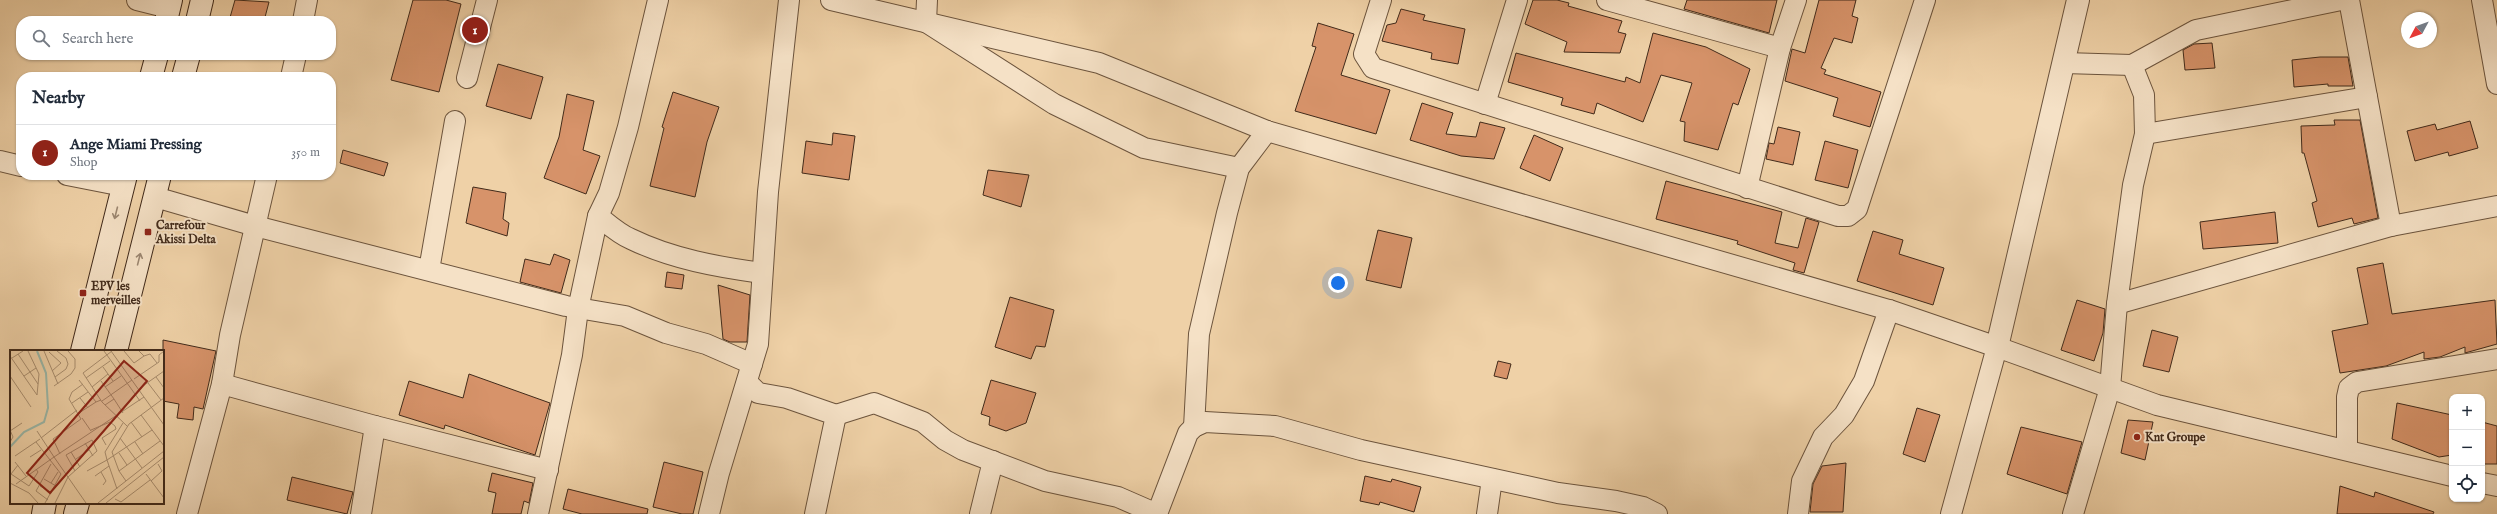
<!DOCTYPE html>
<html lang="en">
<head>
<meta charset="utf-8">
<style>
  :root { --surface:#fff; --page:#f2f2f3; --text:#1f2937; --muted:#747a83; --line:#e0e1e3; --accent:#8f2418 }
  body { margin:0; font-family:"IM FELL English",serif; background:var(--page); color:var(--text) }
  .controls { position:absolute; right:12px; bottom:12px; display:grid; overflow:hidden; border-radius:8px; box-shadow:0 1px 3px #0004 }
  .controls button { width:36px; height:36px; display:grid; place-items:center; padding:0; border:0; border-bottom:1px solid var(--line); background:var(--surface); color:var(--text); font:20px sans-serif }
  .compass { position:absolute; left:2401px; top:12px; width:36px; height:36px; border-radius:50%; background:var(--surface); box-shadow:0 1px 3px #0004; rotate:229deg }
  .you { position:absolute; left:1338px; top:283px; width:14px; height:14px; margin:-10px; border:3px solid #fff; border-radius:50%; background:#1a73e8; box-shadow:0 0 0 6px #1a73e833 }
  .badge { display:grid; place-items:center; width:26px; height:26px; border-radius:50%; background:var(--accent); color:#fff; font-size:13px; font-weight:700 }
  .pin { position:absolute; translate:-50% -50%; border:2px solid #fff; box-shadow:0 1px 4px #0006 }
  .list { margin:0; padding:0; list-style:none }
  h2 { display:flex; justify-content:space-between; align-items:center; height:52px; margin:0; padding:0 16px; font-size:17px }
  h2 small { font-size:13px; font-weight:400; color:var(--muted) }
  .list li { display:grid; grid-template-columns:26px 1fr auto; gap:12px; align-items:center; box-sizing:border-box; height:56px; padding:0 16px; border-top:1px solid var(--line) }
  .list b { display:block; font-size:15px; white-space:nowrap }
  .list p { margin:0; font-size:13px; white-space:nowrap; color:var(--muted) }
  .list em { font-size:13px; font-style:normal; color:var(--muted) }
  .icon { flex:none; width:22px; height:22px; fill:none; stroke:currentColor; stroke-width:2; stroke-linecap:round; stroke-linejoin:round }
  .map { position:relative; flex:none; width:2497px; height:514px; overflow:hidden }
  .search { position:absolute; background:var(--surface); box-shadow:0 1px 3px #0004; left:16px; top:16px; width:320px; height:44px; display:flex; align-items:center; gap:10px; box-sizing:border-box; padding:0 14px; border-radius:16px; color:var(--muted); font-size:15px }
  .panel { position:absolute; background:var(--surface); box-shadow:0 1px 3px #0004; left:16px; top:72px; width:320px; height:108px; border-radius:16px }
  .map>svg:first-child { display:block }
</style>
</head>
<body>
<div class="map">
<svg width="2497" height="514" viewBox="0 0 2497 514">
  <rect width="100%" height="100%" fill="#efd1a7"/>
  <filter id="stains"><feTurbulence type="fractalNoise" baseFrequency=".005" numOctaves="4"/><feColorMatrix values="0 0 0 0 .2 0 0 0 0 .09 0 0 0 0 .02 0 0 0 .5 -.17"/></filter>
  <radialGradient id="worn" r=".72"><stop offset=".6" stop-color="#630" stop-opacity="0"/><stop offset="1" stop-color="#630" stop-opacity=".3"/></radialGradient>
  <!-- building -->
  <g fill="#d7936a" stroke="#412a1a">
    <polygon points="235,0 269,2 264,21 229,21"/>
    <polygon points="413,0 446,0 461,4 439,92 391,80"/>
    <polygon points="1533,0 1557,0 1569,3 1568,6 1622,21 1618,32 1626,34 1620,53 1564,52 1567,42 1525,24"/>
    <polygon points="1687,0 1777,0 1769,33 1684,9"/>
    <polygon points="1819,0 1856,0 1852,16 1858,18 1852,43 1834,38 1821,68 1826,70 1824,74 1881,92 1870,127 1833,116 1838,98 1785,81 1792,49 1805,53"/>
    <polygon points="1401,9 1425,15 1423,20 1465,29 1458,64 1431,59 1432,53 1382,41 1387,25 1396,23"/>
    <polygon points="1318,23 1354,34 1341,75 1390,90 1376,134 1295,111 1316,47 1312,46"/>
    <polygon points="1653,33 1706,47 1750,69 1738,105 1733,103 1718,150 1684,141 1685,122 1680,121 1692,83 1661,75 1643,122 1597,103 1594,114 1561,105 1563,98 1508,82 1516,53 1625,82 1626,77 1640,83"/>
    <polygon points="2212,43 2215,68 2185,70 2183,50 2194,44"/>
    <polygon points="2320,57 2348,57 2353,86 2328,86 2328,84 2294,87 2292,60"/>
    <polygon points="498,64 543,77 531,119 486,106"/>
    <polygon points="673,92 719,107 707,142 695,197 650,186 664,128 662,127"/>
    <polygon points="567,94 594,101 583,150 600,156 586,194 544,178 559,137"/>
    <polygon points="1422,103 1453,113 1446,134 1476,137 1480,122 1505,128 1494,159 1461,156 1410,140"/>
    <polygon points="2334,120 2360,120 2378,218 2354,224 2352,218 2318,227 2312,203 2317,201 2304,153 2302,153 2301,126 2335,125"/>
    <polygon points="2470,121 2478,148 2449,156 2448,152 2415,161 2407,131 2435,124 2437,130"/>
    <polygon points="1778,127 1800,132 1793,165 1766,159 1769,143 1774,144"/>
    <polygon points="833,133 855,136 849,180 802,173 806,141 832,145"/>
    <polygon points="1534,135 1563,148 1550,181 1520,168"/>
    <polygon points="1825,141 1858,150 1848,188 1815,180"/>
    <polygon points="343,150 388,163 384,176 340,163"/>
    <polygon points="988,170 1029,175 1021,207 983,195"/>
    <polygon points="1666,181 1782,212 1775,243 1798,248 1806,218 1819,222 1804,273 1793,270 1795,263 1737,244 1738,241 1656,219"/>
    <polygon points="473,187 506,193 503,219 509,223 507,236 466,223"/>
    <polygon points="2275,212 2278,243 2203,249 2200,222"/>
    <polygon points="1378,230 1412,238 1401,288 1366,280"/>
    <polygon points="1873,231 1903,240 1899,254 1944,268 1933,305 1857,281"/>
    <polygon points="554,254 570,260 561,293 520,282 525,259 550,265"/>
    <polygon points="2383,263 2392,314 2495,300 2497,344 2465,353 2465,347 2440,357 2424,359 2424,352 2386,366 2340,373 2332,331 2368,324 2357,268"/>
    <polygon points="667,272 684,275 682,289 665,287"/>
    <polygon points="718,285 750,295 747,342 730,342 723,339"/>
    <polygon points="1010,297 1054,310 1045,347 1036,346 1031,359 995,347"/>
    <polygon points="2077,300 2105,309 2103,333 2094,361 2061,350"/>
    <polygon points="2152,330 2178,337 2169,372 2143,366"/>
    <polygon points="163,340 216,351 203,409 194,407 193,420 177,418 179,404 163,401"/>
    <polygon points="1498,361 1511,364 1507,379 1494,376"/>
    <polygon points="469,374 550,403 535,455 445,425 444,429 399,415 409,381 463,398"/>
    <polygon points="991,380 1036,393 1026,423 1006,431 989,425 990,417 981,414"/>
    <polygon points="2397,403 2452,415 2452,455 2439,457 2392,439"/>
    <polygon points="1917,408 1940,415 1925,462 1903,454"/>
    <polygon points="2128,420 2153,422 2145,460 2121,453"/>
    <polygon points="2482,422 2497,426 2497,464 2482,464"/>
    <polygon points="2021,427 2082,442 2067,494 2007,474"/>
    <polygon points="664,462 703,472 693,514 682,514 653,507"/>
    <polygon points="1846,463 1843,512 1810,512 1813,484 1822,466"/>
    <polygon points="492,473 533,483 529,503 524,501 521,514 492,514 496,493 488,491"/>
    <polygon points="1365,476 1391,482 1392,479 1421,487 1414,512 1380,502 1379,505 1360,501"/>
    <polygon points="292,477 353,492 347,514 287,500"/>
    <polygon points="2340,486 2374,497 2375,492 2434,512 2433,514 2337,514"/>
    <polygon points="568,489 648,509 647,514 582,514 563,509"/>
  </g>
  <g fill="none" stroke-linecap="round" stroke-linejoin="round">
    <!-- minor casing -->
    <g stroke="#6c543d" stroke-width="22">
      <g id="minor">
        <polyline points="137,0 169,8"/>
        <path d="M 658,0 L 628,127 L 609,193 L 598,216 C 608,224 619,234 631,239 C 672,259 718,267 762,273"/>
        <polyline points="831,0 1099,63 1267,131 1889,310 1997,347"/>
        <polyline points="927,0 926,22 1054,104 1144,148 1239,168"/>
        <polyline points="1381,0 1364,54 1373,68 1838,216 1848,216 1857,209 1925,0"/>
        <polyline points="1607,0 1780,48"/>
        <polyline points="2349,0 2391,226"/>
        <polyline points="2482,0 2497,84"/>
        <polyline points="303,21 307,0"/>
        <polyline points="2064,63 2132,65"/>
        <polyline points="291,77 296,55"/>
        <polyline points="467,78 487,0"/>
        <polyline points="1485,104 1517,0"/>
        <polyline points="2145,134 2367,97"/>
        <polyline points="0,161 21,166"/>
        <polyline points="67,175 123,186"/>
        <polyline points="1747,188 1780,48 1796,0"/>
        <polyline points="155,197 255,226 566,306 625,316 666,333 706,344 752,364"/>
        <polyline points="429,270 455,121"/>
        <polyline points="2117,304 2391,226 2497,206"/>
        <polyline points="747,382 758,393 787,398 836,415 815,514"/>
        <polyline points="222,384 375,426 548,470"/>
        <polyline points="836,415 874,403 923,422 945,440 963,450 1045,481 1118,497 1157,514"/>
        <polyline points="1194,427 1199,334 1227,213 1239,168 1267,131"/>
        <polyline points="2347,449 2347,397 2349,388 2357,382 2497,359"/>
        <polyline points="2482,483 2497,486"/>
        <polyline points="187,514 222,384 230,335 267,175"/>
        <polyline points="361,514 375,426"/>
        <polyline points="538,514 572,355 578,309 598,216"/>
        <polyline points="709,514 719,473 758,344 768,192 789,0"/>
        <polyline points="980,514 993,461"/>
        <polyline points="1157,514 1188,433 1194,427 1205,422 1275,426 1361,450 1558,493 1616,501 1643,507 1657,514"/>
        <polyline points="1487,514 1492,479"/>
        <polyline points="1798,514 1802,481 1823,437 1844,415 1864,381 1889,310"/>
        <polyline points="1951,514 1997,347 2157,405 2452,476"/>
        <polyline points="2073,514 2110,388 2117,304 2133,185 2145,134 2144,95 2132,65 2196,30 2341,0"/>
      </g>
    </g>
    <!-- tertiary casing -->
    <g stroke="#6c543d" stroke-width="24">
      <polyline id="tertiary" points="1997,347 2078,0"/>
    </g>
    <!-- secondary casing -->
    <g stroke="#412a1a" stroke-width="24">
      <g id="secondary">
        <polyline points="166,21 171,0"/>
        <polyline points="197,21 202,0"/>
        <polyline points="151,77 157,55"/>
        <polyline points="183,77 189,55"/>
        <polyline points="82,351 126,175"/>
        <polyline points="116,351 160,175"/>
        <polyline points="43,514 45,503"/>
        <polyline points="75,514 78,503"/>
      </g>
    </g>
    <!-- minor -->
    <use href="#minor" stroke="#f5e1c6" stroke-width="20"/>
    <!-- tertiary -->
    <use href="#tertiary" stroke="#f5e1c6" stroke-width="22"/>
    <!-- secondary -->
    <use href="#secondary" stroke="#f5e1c6" stroke-width="22"/>
  </g>
  <!-- one-way arrows -->
  <defs><path id="oneway-shaft" d="M-6 0H5M1.5-3L5.5 0L1.5 3" fill="none" stroke-width="1.6" stroke-linecap="round" stroke-linejoin="round"/></defs>
  <g stroke="#9b8670">
    <use href="#oneway-shaft" transform="translate(116 213) rotate(104)"/>
    <use href="#oneway-shaft" transform="translate(139 259) rotate(-76)"/>
  </g>
  <!-- markers -->
  <g fill="#8f2418" stroke="#f5e1c6" stroke-width="1.5">
    <rect x="144" y="228" width="8" height="8" rx="2"/>
    <rect x="79" y="289" width="8" height="8" rx="2"/>
    <circle cx="2137" cy="437" r="4"/>
  </g>
  <g text-anchor="middle" dominant-baseline="central" stroke-width="4" stroke-linejoin="round" paint-order="stroke">
    <!-- poi labels -->
    <g font-size="12" font-weight="bold" fill="#412a1a" stroke="#f5e1c6" text-anchor="start">
      <text x="156" y="225">Carrefour<tspan x="156" dy="14">Akissi Delta</tspan></text>
      <text x="91" y="286">EPV les<tspan x="91" dy="14">merveilles</tspan></text>
      <text x="2145" y="437">Knt Groupe</text>
    </g>
  </g>
  <!-- overview -->
  <g transform="translate(10 350)">
    <rect width="154" height="154" fill="#efd1a7"/>
    <path fill="none" stroke="#9ab7a8" stroke-width="2" d="M 0,97 L 14,82 L 34,72 L 38,58 L 36,23 L 27,1"/>
    <path fill="none" stroke="#a98e6f" stroke-width="1" d="M 34,1 L 48,34M 94,1 L 130,51M 101,1 L 154,75M 102,1 L 73,23 L 92,52 L 117,76M 114,1 L 124,13 L 134,6M 129,1 L 134,6 L 140,4 L 147,13M 39,2 L 51,13 L 42,21M 8,4 L 28,34M 0,6 L 27,45 L 29,24 L 18,1M 2,8 L 13,1M 93,17 L 103,31M 0,26 L 21,57M 14,26 L 26,18M 45,27 L 56,19 L 58,14 L 56,8 L 47,1M 146,27 L 154,38M 76,28 L 100,11M 124,29 L 149,12 L 149,5 L 154,1M 69,30 L 86,52 L 91,50M 91,31 L 104,49M 138,33 L 151,50M 44,36 L 61,24 L 65,18 L 65,9 L 58,1M 82,37 L 98,24M 95,37 L 111,26M 130,38 L 154,21M 70,48 L 78,58M 92,51 L 122,30M 62,53 L 78,42M 95,55 L 104,49 L 113,63M 69,63 L 86,52M 131,65 L 154,96M 72,68 L 81,81M 121,72 L 132,87M 81,80 L 100,72 L 105,76 L 106,79 L 92,88 L 96,95M 0,81 L 12,73M 31,88 L 67,60M 110,88 L 132,118M 0,92 L 3,87 L 0,80M 26,92 L 51,124 L 35,153M 125,92 L 133,104M 75,93 L 83,106M 61,102 L 70,117M 109,103 L 117,115M 50,104 L 43,89 L 71,69 L 59,49 L 62,42 L 73,34M 5,106 L 30,89M 20,107 L 31,100M 66,109 L 79,100M 5,112 L 16,126M 8,115 L 1,124 L 19,136 L 28,122 L 26,119M 77,121 L 97,110 L 95,102 L 113,73M 109,121 L 150,91M 91,122 L 96,131 L 93,135M 136,124 L 154,148M 85,126 L 99,116M 34,129 L 46,136M 116,131 L 109,121 L 102,102 L 119,74 L 154,48M 141,131 L 152,121 L 148,114M 0,133 L 19,143 L 28,153M 41,133 L 48,122M 6,134 L 44,107 L 27,81M 30,136 L 42,143M 107,139 L 97,110 L 142,80M 105,149 L 111,152 L 140,130M 38,150 L 26,141 L 41,114M 45,153 L 58,127 L 87,101 L 82,90 L 56,105 L 65,121M 76,153 L 44,107 L 134,47M 88,153 L 154,101M 96,153 L 154,107"/>
    <path fill="#8f2418" fill-opacity="0.15" stroke="#8f2418" stroke-width="2" d="M 114,11 L 137,31 L 40,143 L 17,123 Z"/>
    <rect width="154" height="154" fill="none" stroke="#412a1a" stroke-width="2"/>
  </g>
  <rect width="100%" height="100%" filter="url(#stains)"/>
  <rect width="100%" height="100%" fill="url(#worn)"/>
</svg>
<div class="controls">
<button>+</button>
<button>−</button>
<button><svg class="icon" aria-label="locate" viewBox="0 0 24 24"><circle cx="12" cy="12" r="6"/><path d="M12 2v4M12 18v4M2 12h4M18 12h4"/></svg></button>
</div>
<svg class="compass" viewBox="-18 -18 36 36"><path d="M0-13l5 13h-10z" fill="#e53935"/><path d="M0 13l5-13h-10z" fill="#747a83"/></svg>
<div class="you"></div>
<div class="pin badge" style="left:475px;top:30px">1</div>
<div class="search"><svg class="icon" aria-label="search" viewBox="0 0 24 24"><circle cx="10" cy="10" r="6"/><path d="M15 15l6 6"/></svg>Search here</div>
<section class="panel">
<h2>Nearby<small></small></h2>
<ul class="list">
<li><span class="badge">1</span><div><b>Ange Miami Pressing</b><p>Shop</p></div><em>350 m</em></li>
</ul>
</section>
</div>
</body>
</html>
